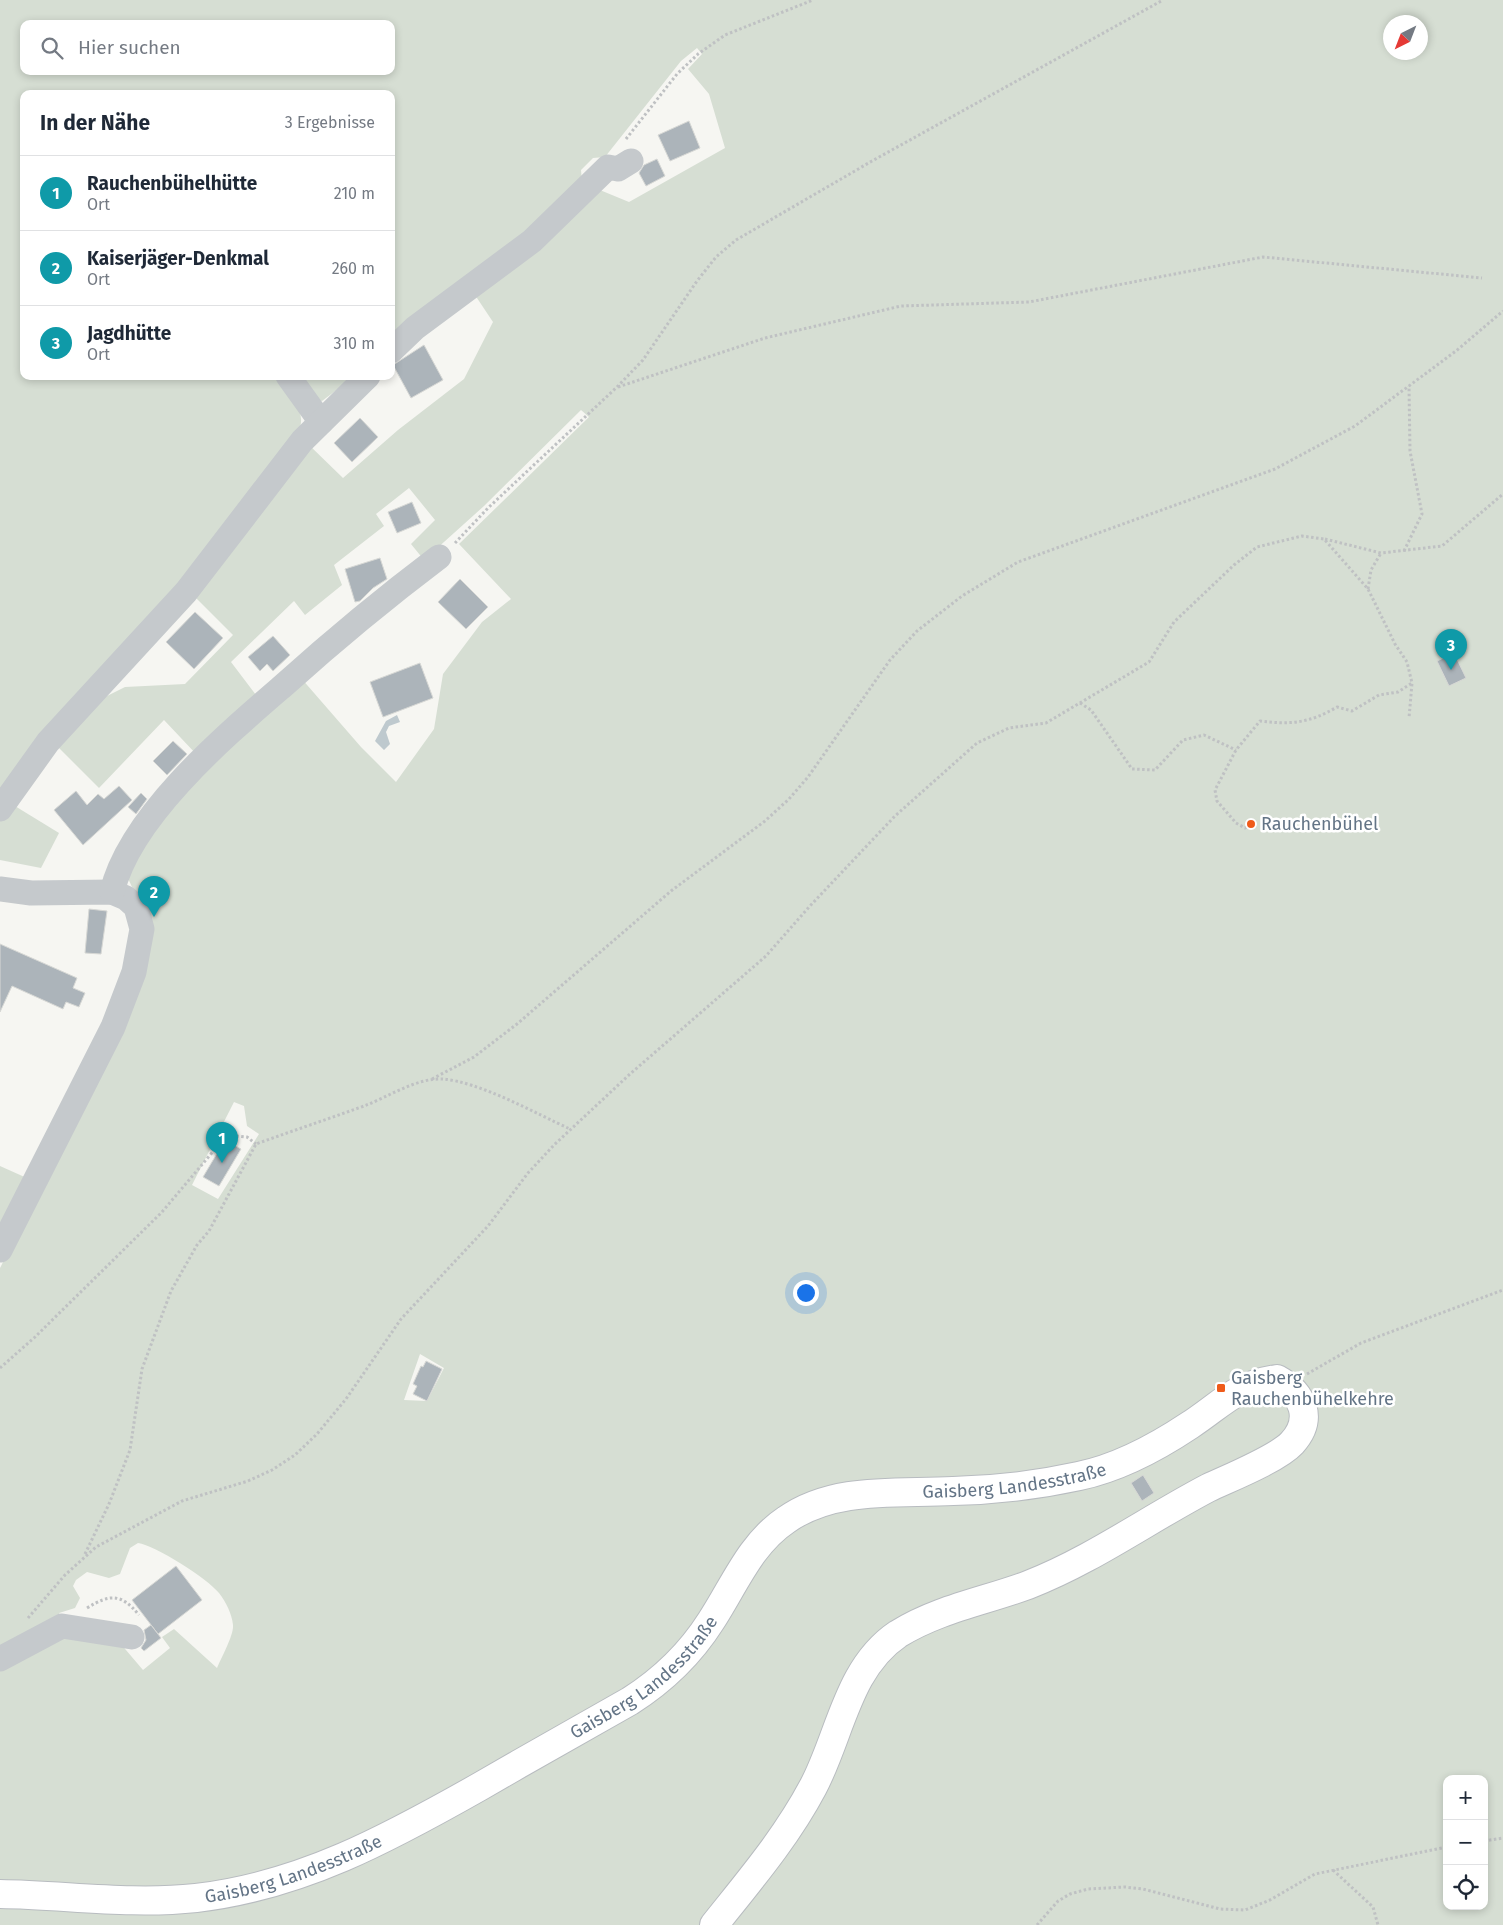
<!DOCTYPE html>
<html lang="de">
<head>
<meta charset="utf-8">
<style>
  :root { --surface:#fff; --page:#f2f2f3; --text:#1f2937; --muted:#747a83; --line:#e0e1e3; --accent:#ef5b1a }
  body { margin:0; font-family:"Fira Sans",sans-serif; background:var(--page); color:var(--text) }
  .controls { position:absolute; right:15px; bottom:15px; display:grid; overflow:hidden; border-radius:10px; box-shadow:0 2px 8px #0003 }
  .controls button { width:45px; height:45px; display:grid; place-items:center; padding:0; border:0; border-bottom:1px solid var(--line); background:var(--surface); color:var(--text); font:25px sans-serif }
  .compass { position:absolute; left:1383px; top:15px; width:45px; height:45px; border-radius:50%; background:var(--surface); box-shadow:0 2px 8px #0003; rotate:222deg }
  .you { position:absolute; left:805px; top:1292px; width:18px; height:18px; margin:-12px; border:4px solid #fff; border-radius:50%; background:#1a73e8; box-shadow:0 0 0 8px #1a73e833 }
  .badge { display:grid; place-items:center; width:32px; height:32px; border-radius:50%; background:var(--accent); color:#fff; font-size:16px; font-weight:700 }
  .pin { position:absolute; translate:-50% -41px; filter:drop-shadow(0 1px 2px #0008) }
  .pin::after { content:''; position:absolute; top:26px; width:18px; height:15px; background:inherit; clip-path:polygon(0 0,100% 0,50% 100%) }
  .list { margin:0; padding:0; list-style:none }
  h2 { display:flex; justify-content:space-between; align-items:center; height:65px; margin:0; padding:0 20px; font-size:21px }
  h2 small { font-size:16px; font-weight:400; color:var(--muted) }
  .list li { display:grid; grid-template-columns:32px 1fr auto; gap:15px; align-items:center; box-sizing:border-box; height:75px; padding:0 20px; border-top:1px solid var(--line) }
  .list b { display:block; font-size:19px; white-space:nowrap }
  .list p { margin:0; font-size:16px; white-space:nowrap; color:var(--muted) }
  .list em { font-size:16px; font-style:normal; color:var(--muted) }
  .icon { flex:none; width:28px; height:28px; fill:none; stroke:currentColor; stroke-width:2; stroke-linecap:round; stroke-linejoin:round }
  .map { position:relative; flex:none; width:1503px; height:1925px; overflow:hidden }
  .search { position:absolute; background:var(--surface); box-shadow:0 2px 8px #0003; left:20px; top:20px; width:375px; height:55px; display:flex; align-items:center; gap:12px; box-sizing:border-box; padding:0 18px; border-radius:10px; color:var(--muted); font-size:19px }
  .panel { position:absolute; background:var(--surface); box-shadow:0 2px 8px #0003; left:20px; top:90px; width:375px; height:290px; border-radius:10px }
  .map>svg:first-child { display:block }
</style>
</head>
<body>
<div class="map">
<svg width="1503" height="1925" viewBox="0 0 1503 1925">
  <rect width="100%" height="100%" fill="#f6f6f2"/>
  <!-- green -->
  <g fill="#d6ded3" fill-rule="evenodd">
    <path d="M 0,0 L 1503,0 L 1503,1925 L 0,1925 L 0,1268 L 101,1069 L 141,899 L 132,887 L 126,874 L 182,788 L 301,678 L 361,747 L 396,782 L 434,729 L 443,674 L 482,622 L 511,599 L 459,544 L 589,417 L 581,410 L 484,506 L 424,560 L 411,544 L 435,520 L 409,488 L 376,514 L 384,526 L 334,565 L 342,585 L 305,615 L 294,601 L 231,662 L 259,699 L 197,755 L 164,720 L 99,788 L 53,742 L 85,707 L 125,687 L 185,684 L 233,635 L 192,594 L 307,443 L 343,478 L 398,430 L 464,379 L 493,322 L 473,292 L 595,188 L 629,202 L 725,148 L 709,94 L 688,69 L 702,54 L 697,48 L 681,61 L 605,157 L 593,158 L 581,170 L 582,181 L 562,205 L 391,340 L 391,94 L 24,94 L 24,376 L 280,376 C 298,406 311,415 291,448 L 0,800 ZM 1390,22 L 1420,22 L 1420,52 L 1390,52 ZM 24,24 L 391,24 L 391,71 L 24,71 ZM 234,1102 L 244,1106 L 247,1126 L 259,1134 L 218,1199 L 192,1185 ZM 420,1354 L 444,1368 L 427,1401 L 404,1400 ZM 138,1543 C 155,1545 208,1579 219,1593 C 226,1602 232,1614 233,1625 C 234,1635 221,1658 217,1668 L 174,1629 L 162,1637 L 170,1648 L 143,1670 L 120,1643 L 69,1635 L 59,1613 L 75,1608 L 80,1598 L 73,1586 L 76,1580 L 87,1572 L 109,1578 L 120,1574 L 130,1548 ZM 1447,1779 L 1484,1779 L 1484,1906 L 1447,1906 Z"/>
    <polygon points="296,376 355,376 322,401 316,399"/>
    <polygon points="10,803 59,833 41,868 0,860 0,818"/>
    <polygon points="0,1166 29,1179 0,1237"/>
  </g>
  <!-- water -->
  <polygon fill="#bec9ce" points="397,715 400,722 389,726 386,732 390,744 384,750 375,741 386,721"/>
  <!-- building -->
  <g fill="#acb4ba" stroke="#d7d8d5">
    <polygon points="689,121 700,148 670,161 658,135"/>
    <polygon points="657,159 665,176 646,186 639,173 644,165"/>
    <polygon points="424,345 443,380 411,398 393,365"/>
    <polygon points="360,418 378,437 352,462 334,443"/>
    <polygon points="412,502 421,523 397,533 388,512"/>
    <polygon points="380,558 387,579 373,588 360,601 355,602 345,569"/>
    <polygon points="460,579 488,607 466,629 438,602"/>
    <polygon points="195,612 223,638 194,669 166,642"/>
    <polygon points="273,636 290,655 273,671 267,664 260,671 248,657"/>
    <polygon points="1454,653 1466,678 1449,686 1437,661"/>
    <polygon points="420,663 433,698 383,717 370,682"/>
    <polygon points="173,741 187,754 167,775 153,761"/>
    <polygon points="119,786 132,800 83,845 54,810 76,791 87,805 98,794 104,799"/>
    <polygon points="141,793 147,799 136,814 128,807"/>
    <polygon points="89,909 107,911 101,954 85,953"/>
    <polygon points="0,944 77,978 73,988 85,993 79,1007 66,1002 63,1009 12,986 0,1012"/>
    <polygon points="225,1140 241,1149 219,1186 203,1177"/>
    <polygon points="426,1361 442,1369 427,1401 413,1394 417,1386 413,1384 421,1366 423,1367"/>
    <polygon points="1143,1475 1154,1493 1142,1501 1131,1483"/>
    <polygon points="176,1566 202,1600 158,1634 132,1600"/>
    <polygon points="151,1625 161,1638 144,1651 141,1648 146,1640 144,1630"/>
  </g>
  <g fill="none" stroke-linecap="round" stroke-linejoin="round">
    <!-- major casing -->
    <g stroke="#b8bcc0" stroke-width="30">
      <g id="major">
        <path id="s1" d="M 0,1894 C 66,1895 130,1905 196,1898 C 301,1886 389,1838 479,1787 C 529,1758 579,1730 630,1701 C 663,1680 690,1654 711,1621 C 734,1586 750,1544 786,1520 C 834,1486 897,1494 953,1491 C 995,1490 1038,1485 1079,1476 C 1118,1468 1157,1447 1190,1425 C 1222,1404 1236,1385 1277,1379 C 1303,1393 1314,1419 1292,1443 C 1277,1459 1229,1478 1208,1488 C 1147,1520 1092,1560 1028,1585 C 985,1601 938,1609 898,1634 C 847,1668 840,1737 813,1787 C 786,1838 749,1881 714,1925"/>
      </g>
    </g>
    <!-- path -->
    <g stroke="#bfc1c3" stroke-width="3" stroke-dasharray="2.5 2.5" stroke-linecap="butt">
      <polyline points="626,139 677,74 698,54 725,35 813,0"/>
      <polyline points="618,387 765,338 901,306 1029,302 1263,257 1482,278"/>
      <polyline points="1325,539 1381,553 1442,546 1503,494"/>
      <polyline points="455,543 488,508 617,387 643,360 697,281 716,257 736,240 872,161 1163,0"/>
      <polyline points="1404,551 1422,514 1410,451 1409,386"/>
      <polyline points="1368,589 1371,570 1381,553"/>
      <polyline points="1080,703 1091,710 1132,769 1155,770 1183,740 1204,735 1236,750"/>
      <path d="M 1251,824 L 1245,828 L 1236,823 L 1217,801 L 1215,790 L 1236,750 L 1260,721 C 1290,725 1310,723 1337,707 L 1352,711 L 1379,695 L 1398,692 L 1412,683"/>
      <polyline points="432,1079 474,1057 517,1024 671,891 765,821 789,799 808,777 890,660 917,631 962,596 1018,562 1275,469 1355,426 1456,351 1503,311"/>
      <polyline points="0,1368 35,1337 162,1212 227,1135 247,1137 256,1144"/>
      <polyline points="1307,1374 1361,1343 1503,1290"/>
      <path d="M 85,1554 L 109,1504 L 130,1450 L 142,1369 L 171,1291 L 197,1245 L 209,1231 L 256,1144 C 292,1131 328,1119 364,1106 C 388,1097 416,1078 442,1079 C 478,1081 537,1114 570,1129"/>
      <path d="M 87,1608 C 110,1594 121,1593 139,1615"/>
      <polyline points="28,1618 65,1575 96,1547 182,1501 248,1481 272,1470 295,1455 317,1434 346,1399 401,1319 488,1226 528,1173 554,1145 630,1074 766,956 809,907 895,816 977,743 1009,728 1046,723 1149,662 1174,622 1234,565 1257,547 1302,536 1324,539 1368,589 1395,644 1407,662 1412,683 1409,718"/>
      <polyline points="1484,1841 1503,1838"/>
      <polyline points="1333,1870 1373,1907 1378,1925"/>
      <polyline points="1037,1925 1058,1901 1070,1894 1088,1889 1125,1887 1143,1889 1220,1909 1245,1910 1270,1900 1315,1874 1447,1847"/>
    </g>
    <!-- minor -->
    <g stroke="#c5c9cc" stroke-width="25">
      <polyline points="391,351 415,328 532,241 608,167 618,169 631,161"/>
      <polyline points="288,376 321,422"/>
      <polyline points="0,809 48,742 186,592 302,441 368,376"/>
      <polyline points="0,889 31,893 112,892 126,898 136,907 142,929 134,972 113,1027 0,1250"/>
      <path d="M 112,892 C 130,816 226,735 284,685 C 334,640 386,597 439,557"/>
      <polyline points="0,1659 62,1626 132,1637"/>
    </g>
    <!-- major -->
    <use href="#major" stroke="#fff" stroke-width="28"/>
  </g>
  <!-- markers -->
  <g fill="#ef5b1a" stroke="#fff" stroke-width="2">
    <circle cx="1251" cy="824" r="5"/>
    <rect x="1216" y="1383" width="10" height="10" rx="2.5"/>
  </g>
  <g text-anchor="middle" dominant-baseline="central" stroke-width="5" stroke-linejoin="round" paint-order="stroke">
    <!-- poi labels -->
    <g font-size="18" fill="#637486" stroke="#fff" text-anchor="start">
      <text x="1261" y="824">Rauchenbühel</text>
      <text x="1231" y="1378">Gaisberg<tspan x="1231" dy="21">Rauchenbühelkehre</tspan></text>
    </g>
    <!-- street labels -->
    <g font-size="18" fill="#637486" stroke="#fff">
      <text stroke="none"><textPath href="#s1" startOffset="1152">Gaisberg Landesstraße</textPath></text>
      <text stroke="none"><textPath href="#s1" startOffset="702">Gaisberg Landesstraße</textPath></text>
      <text stroke="none"><textPath href="#s1" startOffset="298">Gaisberg Landesstraße</textPath></text>
    </g>
  </g>
</svg>
<div class="controls">
<button>+</button>
<button>−</button>
<button><svg class="icon" aria-label="locate" viewBox="0 0 24 24"><circle cx="12" cy="12" r="6"/><path d="M12 2v4M12 18v4M2 12h4M18 12h4"/></svg></button>
</div>
<svg class="compass" viewBox="-18 -18 36 36"><path d="M0-13l5 13h-10z" fill="#e53935"/><path d="M0 13l5-13h-10z" fill="#747a83"/></svg>
<div class="you"></div>
<div class="pin badge" style="left:222px;top:1163px;background:#0f9aa8">1</div>
<div class="pin badge" style="left:154px;top:917px;background:#0f9aa8">2</div>
<div class="pin badge" style="left:1451px;top:670px;background:#0f9aa8">3</div>
<div class="search"><svg class="icon" aria-label="search" viewBox="0 0 24 24"><circle cx="10" cy="10" r="6"/><path d="M15 15l6 6"/></svg>Hier suchen</div>
<section class="panel">
<h2>In der Nähe<small>3 Ergebnisse</small></h2>
<ul class="list">
<li><span class="badge" style="background:#0f9aa8">1</span><div><b>Rauchenbühelhütte</b><p>Ort</p></div><em>210 m</em></li>
<li><span class="badge" style="background:#0f9aa8">2</span><div><b>Kaiserjäger-Denkmal</b><p>Ort</p></div><em>260 m</em></li>
<li><span class="badge" style="background:#0f9aa8">3</span><div><b>Jagdhütte</b><p>Ort</p></div><em>310 m</em></li>
</ul>
</section>
</div>
</body>
</html>
